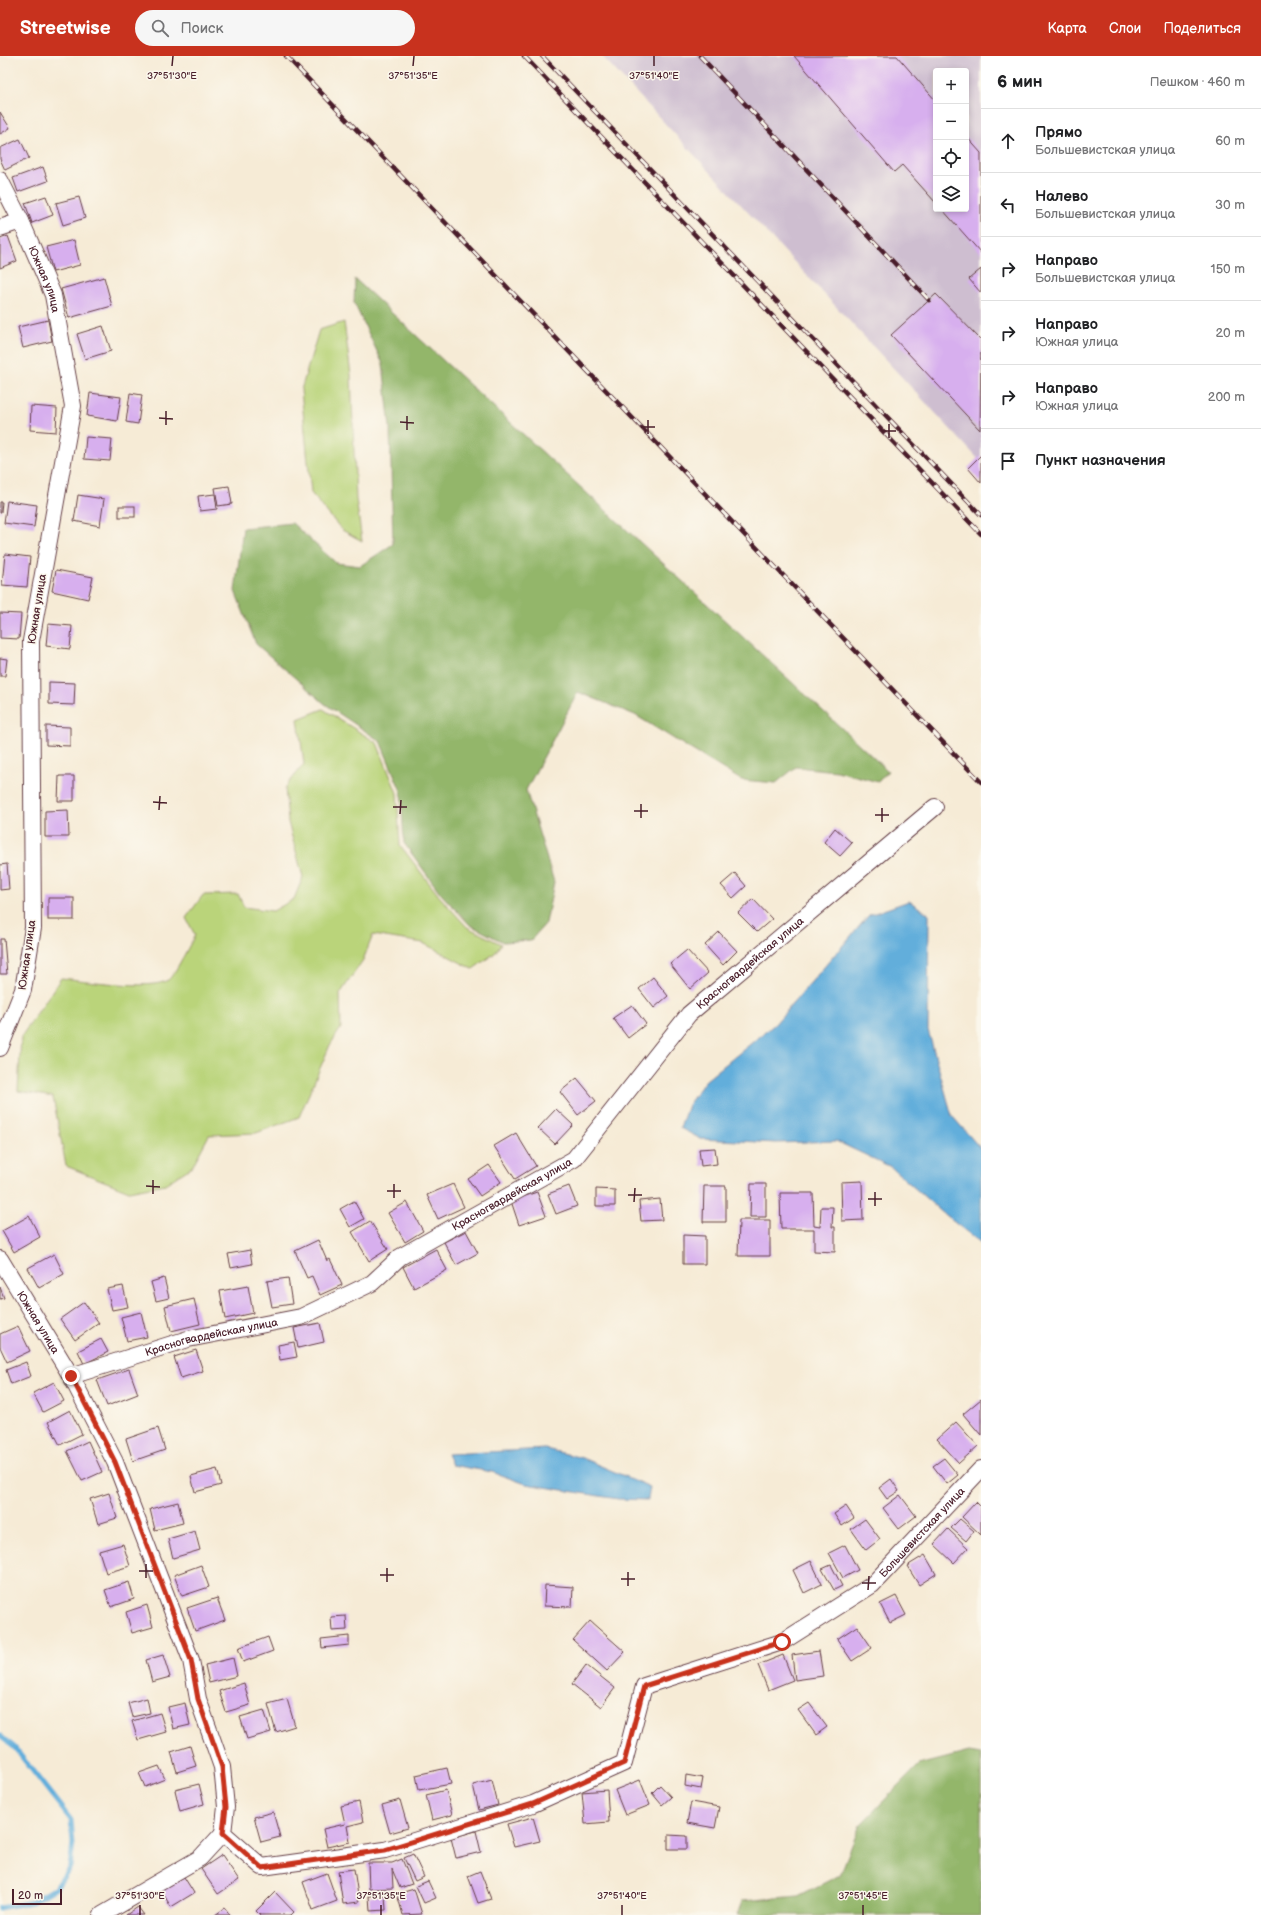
<!DOCTYPE html>
<html lang="ru">
<head>
<meta charset="utf-8">
<style>
  :root { --surface:#fff; --page:#f6f6f6; --text:#202124; --muted:#757577; --line:#e0e0e0; --accent:#c8321e }
  body { margin:0; font-family:"Balsamiq Sans",sans-serif; background:var(--page); color:var(--text) }
  .controls { position:absolute; right:12px; top:12px; display:grid; overflow:hidden; border-radius:4px; box-shadow:0 2px 6px #0003 }
  .controls button { width:36px; height:36px; display:grid; place-items:center; padding:0; border:0; border-bottom:1px solid var(--line); background:var(--surface); color:var(--text); font:20px sans-serif }
  .scale { position:absolute; left:12px; bottom:10px; width:50px; box-sizing:border-box; padding-left:4px; border:2px solid #4a1f2b; border-top:0; font-size:11px; line-height:14px; white-space:nowrap; color:#4a1f2b; -webkit-text-stroke:3px #fbf7ec; paint-order:stroke }
  .stop { position:absolute; width:12px; height:12px; margin:-9px; border:3px solid #c8321e; border-radius:50%; background:#fff }
  .stop.end { background:#c8321e; border-color:#fff; box-shadow:0 1px 4px #0008 }
  .list { margin:0; padding:0; list-style:none }
  h2 { display:flex; justify-content:space-between; align-items:center; height:52px; margin:0; padding:0 16px; font-size:17px }
  h2 small { font-size:13px; font-weight:400; color:var(--muted) }
  .list li { display:grid; grid-template-columns:26px 1fr auto; gap:12px; align-items:center; box-sizing:border-box; height:64px; padding:0 16px; border-top:1px solid var(--line) }
  .list b { display:block; font-size:15px; white-space:nowrap }
  .list p { margin:0; font-size:13px; white-space:nowrap; color:var(--muted) }
  .list em { font-size:13px; font-style:normal; color:var(--muted) }
  .icon { flex:none; width:22px; height:22px; fill:none; stroke:currentColor; stroke-width:2; stroke-linecap:round; stroke-linejoin:round }
  .map { position:relative; flex:none; width:981px; height:1859px; overflow:hidden }
  header { display:flex; align-items:center; gap:24px; box-sizing:border-box; height:56px; padding:0 20px; background:var(--accent); color:#fff }
  header strong { font-size:19px }
  nav { display:flex; gap:22px; margin-inline-start:auto; font-size:14px }
  .search { width:280px; height:36px; background:var(--page); display:flex; align-items:center; gap:10px; box-sizing:border-box; padding:0 14px; border-radius:22px; color:var(--muted); font-size:15px }
  main { display:flex }
  aside { flex:1; background:var(--surface) }
  .map>svg:first-child { display:block }
</style>
</head>
<body>
<header>
<strong>Streetwise</strong>
<div class="search"><svg class="icon" aria-label="search" viewBox="0 0 24 24"><circle cx="10" cy="10" r="6"/><path d="M15 15l6 6"/></svg>Поиск</div>
<nav><a>Карта</a><a>Слои</a><a>Поделиться</a></nav>
</header>
<main>
<div class="map">
<svg width="981" height="1859" viewBox="0 0 981 1859">
  <rect width="100%" height="100%" fill="#fbf7ec"/>
  <filter id="ink" filterUnits="userSpaceOnUse"><feTurbulence type="fractalNoise" baseFrequency=".025" numOctaves="2"/><feDisplacementMap in="SourceGraphic" scale="8" xChannelSelector="R" yChannelSelector="G"/><feConvolveMatrix kernelMatrix="1 2 1 2 8 2 1 2 1" color-interpolation-filters="sRGB"/></filter>
  <filter id="wash" filterUnits="userSpaceOnUse"><feTurbulence type="fractalNoise" baseFrequency=".012" numOctaves="4" result="noise"/><feDisplacementMap in="SourceGraphic" scale="16" xChannelSelector="R" yChannelSelector="G"/><feGaussianBlur stdDeviation="0.9" result="paint"/><feColorMatrix in="noise" values="0 0 0 0 0 0 0 0 0 0 0 0 0 0 0 0 0 1.4 0 .05"/><feComposite in="paint" operator="in"/></filter>
  <g filter="url(#wash)">
    <rect width="100%" height="100%" fill="#f6ebd6"/>
    <!-- industrial -->
    <path fill="#cebed0" fill-rule="evenodd" d="M 602,0 L 981,0 L 981,406 ZM 936,15 L 966,15 L 966,153 L 936,153 Z"/>
    <!-- green -->
    <g fill="#bad47a" stroke="#827a52">
      <polygon points="344,266 351,319 356,443 362,485 342,474 311,437 301,334 319,274"/>
      <path d="M 323,653 L 377,687 L 397,737 L 400,789 L 439,840 L 467,871 L 501,888 L 495,897 L 473,913 L 423,887 L 373,879 L 363,904 L 340,938 L 341,972 L 330,989 L 299,1061 L 256,1077 L 209,1079 L 192,1111 L 165,1128 L 129,1135 L 66,1110 L 53,1041 L 18,1035 L 21,981 L 61,922 C 83,924 151,935 168,924 C 174,920 190,888 195,879 L 186,862 L 203,839 L 238,838 L 244,851 L 273,855 L 294,843 L 303,821 L 288,766 L 285,732 L 304,708 L 298,663 Z"/>
    </g>
    <!-- forest -->
    <g fill="#93b66a" stroke="#6e6a4a">
      <polygon points="355,223 888,715 878,726 837,715 796,711 776,727 741,724 635,659 578,636 526,734 554,826 546,867 531,884 503,886 470,869 441,838 404,787 401,735 380,685 325,648 256,588 235,535 243,472 292,467 336,507 360,510 393,488 390,372 383,308 354,247"/>
      <polygon points="969,1696 981,1698 981,1859 737,1859 742,1845 798,1840 840,1819 860,1769 919,1709"/>
    </g>
    <!-- water -->
    <g fill="#62aedb" stroke="#566683">
      <polygon points="909,845 929,858 928,974 952,1060 981,1093 981,1187 945,1159 891,1111 836,1085 777,1087 701,1083 680,1072 688,1049 705,1025 775,968 869,859"/>
      <polygon points="546,1393 582,1402 650,1431 648,1444 618,1443 526,1428 492,1416 452,1409 447,1398"/>
    </g>
    <g fill="none" stroke-linecap="round" stroke-linejoin="round">
      <!-- stream -->
      <polyline stroke="#62aedb" stroke-width="5" points="0,1680 14,1691 71,1764 73,1787 70,1811 56,1832 32,1846 0,1852"/>
    </g>
    <g id="blocks">
      <!-- building -->
      <g fill="#d7afee">
        <polygon points="794,0 897,0 936,45 936,147 902,109 894,116"/>
        <polygon points="0,56 10,72 0,78"/>
        <polygon points="966,80 981,97 981,197 942,153 966,153"/>
        <polygon points="20,83 29,102 5,114 0,103 0,92"/>
        <polygon points="43,111 48,125 18,136 13,122"/>
        <polygon points="46,140 53,159 32,167 25,147"/>
        <polygon points="79,141 85,162 63,169 56,147"/>
        <polygon points="8,180 17,205 0,212 0,183"/>
        <polygon points="74,184 80,209 53,216 46,191"/>
        <polygon points="981,213 981,237 969,223"/>
        <polygon points="104,221 112,250 69,262 61,233"/>
        <polygon points="936,238 981,284 980,374 891,279"/>
        <polygon points="48,264 52,285 23,292 18,271"/>
        <polygon points="103,270 111,295 85,303 77,278"/>
        <polygon points="90,337 121,341 117,365 87,360"/>
        <polygon points="130,337 142,339 138,368 126,366"/>
        <polygon points="31,350 57,352 56,376 30,374"/>
        <polygon points="86,381 112,383 110,405 84,403"/>
        <polygon points="981,399 981,427 968,412"/>
        <polygon points="229,430 232,448 218,450 215,432"/>
        <polygon points="215,438 217,453 200,455 198,440"/>
        <polygon points="78,439 104,443 100,470 74,465"/>
        <polygon points="7,445 37,449 34,471 4,467"/>
        <polygon points="0,446 2,446 1,457 0,457"/>
        <rect x="119" y="450" width="16" height="11"/>
        <polygon points="5,498 30,501 27,531 2,529"/>
        <polygon points="56,514 93,521 88,543 52,535"/>
        <polygon points="0,557 21,558 19,583 0,582"/>
        <polygon points="48,568 72,570 70,593 46,590"/>
        <polygon points="0,602 7,603 5,620 0,620"/>
        <polygon points="49,626 75,627 74,649 49,648"/>
        <polygon points="46,670 70,671 70,690 46,689"/>
        <polygon points="59,720 74,720 74,745 58,745"/>
        <polygon points="68,754 69,781 45,781 45,755"/>
        <polygon points="835,772 852,787 840,800 824,786"/>
        <polygon points="7,808 9,833 0,834 0,809"/>
        <polygon points="735,817 746,830 733,842 721,829"/>
        <rect x="48" y="842" width="26" height="22"/>
        <polygon points="753,843 772,863 757,876 738,857"/>
        <polygon points="719,876 737,895 723,909 705,889"/>
        <polygon points="0,883 4,883 7,918 0,918"/>
        <polygon points="687,894 708,917 690,933 670,908"/>
        <polygon points="653,921 668,940 654,952 639,933"/>
        <polygon points="632,949 646,968 628,982 613,962"/>
        <polygon points="577,1022 596,1045 578,1059 560,1036"/>
        <polygon points="556,1053 573,1069 555,1088 538,1072"/>
        <polygon points="516,1077 536,1110 515,1123 494,1090"/>
        <polygon points="715,1092 717,1108 701,1110 699,1093"/>
        <polygon points="489,1109 501,1126 480,1140 468,1123"/>
        <polygon points="862,1125 863,1164 842,1165 841,1126"/>
        <polygon points="453,1128 464,1151 438,1163 427,1139"/>
        <polygon points="751,1128 766,1128 766,1161 750,1161"/>
        <polygon points="569,1130 577,1150 556,1158 548,1138"/>
        <polygon points="704,1130 726,1130 726,1166 703,1166"/>
        <polygon points="596,1133 615,1134 615,1150 596,1150"/>
        <polygon points="537,1136 546,1160 519,1169 511,1145"/>
        <polygon points="780,1137 813,1137 814,1170 820,1171 821,1151 833,1151 832,1171 835,1171 835,1196 814,1195 814,1173 781,1173"/>
        <polygon points="660,1143 662,1164 641,1165 639,1145"/>
        <polygon points="354,1145 364,1163 350,1171 340,1153"/>
        <polygon points="407,1146 423,1175 405,1186 388,1157"/>
        <polygon points="29,1160 40,1181 14,1196 2,1175"/>
        <polygon points="739,1164 770,1164 770,1200 738,1200"/>
        <polygon points="370,1165 388,1193 369,1205 352,1176"/>
        <polygon points="466,1175 478,1197 456,1209 444,1186"/>
        <polygon points="683,1179 705,1180 705,1208 683,1208"/>
        <polygon points="318,1184 327,1205 330,1203 342,1229 320,1239 312,1220 307,1222 295,1195"/>
        <polygon points="436,1193 447,1214 414,1232 403,1211"/>
        <polygon points="250,1194 252,1208 231,1212 228,1198"/>
        <polygon points="54,1198 64,1218 39,1232 28,1212"/>
        <polygon points="164,1222 169,1242 156,1245 151,1226"/>
        <polygon points="288,1222 292,1248 272,1251 267,1225"/>
        <polygon points="123,1230 128,1251 112,1254 107,1233"/>
        <polygon points="248,1230 253,1257 225,1263 220,1235"/>
        <polygon points="0,1231 4,1242 0,1243"/>
        <polygon points="194,1243 200,1268 171,1275 165,1250"/>
        <polygon points="84,1246 99,1267 75,1284 60,1263"/>
        <polygon points="141,1256 147,1281 127,1285 121,1261"/>
        <polygon points="320,1267 324,1286 298,1292 294,1272"/>
        <polygon points="18,1270 30,1295 7,1306 0,1291 0,1278"/>
        <polygon points="101,1283 108,1296 84,1308 78,1295"/>
        <polygon points="294,1286 297,1301 280,1304 278,1289"/>
        <polygon points="196,1294 203,1315 181,1322 174,1301"/>
        <polygon points="26,1306 31,1320 11,1328 6,1314"/>
        <polygon points="129,1313 138,1338 107,1350 97,1324"/>
        <polygon points="54,1326 64,1345 43,1356 33,1337"/>
        <polygon points="981,1343 981,1379 963,1358"/>
        <polygon points="70,1354 82,1378 60,1389 48,1366"/>
        <polygon points="956,1366 978,1390 959,1407 937,1383"/>
        <polygon points="158,1372 165,1394 133,1405 126,1383"/>
        <polygon points="88,1385 102,1416 82,1425 67,1395"/>
        <polygon points="944,1402 958,1419 947,1428 933,1410"/>
        <polygon points="217,1413 221,1429 195,1436 191,1420"/>
        <polygon points="891,1423 899,1435 887,1443 879,1432"/>
        <polygon points="109,1437 117,1462 98,1468 90,1443"/>
        <polygon points="900,1439 916,1460 899,1473 883,1452"/>
        <polygon points="178,1446 183,1467 155,1474 150,1453"/>
        <polygon points="976,1446 981,1451 981,1479 962,1461"/>
        <polygon points="846,1450 854,1462 842,1470 834,1458"/>
        <polygon points="865,1463 880,1483 866,1494 851,1473"/>
        <polygon points="960,1463 974,1475 966,1485 951,1472"/>
        <polygon points="948,1473 968,1492 954,1507 934,1488"/>
        <polygon points="195,1475 200,1494 173,1502 168,1483"/>
        <polygon points="123,1488 130,1510 106,1517 99,1495"/>
        <polygon points="845,1489 858,1514 843,1522 829,1497"/>
        <polygon points="925,1499 936,1518 919,1529 907,1510"/>
        <polygon points="811,1505 822,1528 804,1537 793,1514"/>
        <polygon points="201,1509 209,1531 182,1540 174,1519"/>
        <polygon points="831,1509 842,1530 834,1534 822,1513"/>
        <polygon points="129,1526 134,1543 111,1551 105,1534"/>
        <polygon points="545,1529 573,1531 572,1551 544,1550"/>
        <polygon points="896,1540 906,1559 890,1567 880,1548"/>
        <polygon points="217,1542 225,1564 195,1575 187,1552"/>
        <polygon points="147,1549 153,1571 132,1577 126,1556"/>
        <polygon points="346,1560 347,1574 332,1575 331,1561"/>
        <polygon points="590,1565 625,1596 607,1615 573,1584"/>
        <polygon points="857,1570 872,1592 852,1605 837,1583"/>
        <polygon points="349,1580 349,1589 322,1592 321,1583"/>
        <polygon points="268,1581 273,1595 243,1606 238,1592"/>
        <polygon points="819,1595 823,1620 795,1624 792,1599"/>
        <polygon points="163,1599 170,1621 152,1626 146,1604"/>
        <polygon points="783,1599 793,1624 768,1634 758,1609"/>
        <polygon points="233,1602 237,1620 209,1627 205,1609"/>
        <polygon points="586,1609 615,1632 601,1651 572,1628"/>
        <polygon points="244,1627 250,1649 226,1656 219,1635"/>
        <polygon points="147,1642 150,1657 132,1661 128,1647"/>
        <polygon points="287,1643 295,1670 276,1676 268,1648"/>
        <polygon points="185,1647 190,1669 173,1673 168,1651"/>
        <polygon points="809,1647 827,1671 816,1679 798,1654"/>
        <polygon points="264,1654 271,1676 247,1683 240,1661"/>
        <polygon points="160,1657 166,1676 138,1684 132,1665"/>
        <polygon points="190,1690 196,1710 177,1716 171,1696"/>
        <polygon points="159,1710 165,1723 145,1731 139,1717"/>
        <polygon points="447,1712 451,1728 419,1734 416,1719"/>
        <polygon points="686,1719 703,1722 701,1733 685,1730"/>
        <polygon points="492,1724 498,1749 479,1754 473,1729"/>
        <polygon points="640,1724 650,1749 625,1759 615,1734"/>
        <polygon points="199,1728 204,1748 180,1755 175,1734"/>
        <polygon points="660,1729 671,1741 662,1749 652,1737"/>
        <polygon points="446,1734 452,1759 432,1764 426,1739"/>
        <polygon points="607,1734 609,1766 585,1768 582,1736"/>
        <polygon points="400,1744 408,1772 390,1777 382,1749"/>
        <polygon points="359,1746 363,1766 347,1770 350,1786 327,1791 323,1773 345,1768 341,1750"/>
        <polygon points="691,1746 719,1751 715,1772 687,1767"/>
        <polygon points="273,1756 280,1781 261,1786 254,1761"/>
        <polygon points="533,1761 540,1785 514,1791 507,1768"/>
        <polygon points="476,1775 481,1796 456,1802 451,1782"/>
        <polygon points="668,1779 687,1780 687,1793 668,1793"/>
        <polygon points="413,1798 424,1821 415,1825 404,1802"/>
        <polygon points="222,1799 239,1824 218,1838 201,1813"/>
        <polygon points="402,1803 412,1828 400,1832 392,1813 393,1832 369,1833 368,1807 392,1807"/>
        <polygon points="354,1813 359,1846 343,1848 338,1815"/>
        <polygon points="480,1815 491,1843 478,1847 468,1820"/>
        <polygon points="327,1817 337,1845 313,1854 303,1826"/>
        <polygon points="184,1821 194,1837 171,1851 161,1834"/>
        <polygon points="428,1825 436,1842 424,1847 416,1830"/>
        <polygon points="414,1833 422,1858 403,1859 397,1838"/>
        <polygon points="275,1836 294,1856 291,1859 260,1859 256,1855"/>
        <polygon points="385,1839 386,1854 370,1855 369,1840"/>
        <polygon points="138,1851 144,1859 126,1859"/>
        <polygon points="225,1852 230,1859 215,1859"/>
      </g>
    </g>
  </g>
  <g filter="url(#ink)">
    <use href="#blocks" fill-opacity="0" stroke="#643e45" stroke-width="1"/>
    <g fill="none" stroke-linecap="round" stroke-linejoin="round">
      <!-- minor casing -->
      <g stroke="#643e45" stroke-width="18">
        <g id="minor">
          <path id="s1" d="M 0,124 L 21,165 L 53,239 L 73,350 L 31,585 L 33,872 L 23,934 L 0,992"/>
          <polyline points="0,172 21,165"/>
          <path id="s2" d="M 0,1203 L 71,1320 L 115,1406 L 191,1604 L 198,1643 L 222,1711 L 226,1751 L 223,1777 L 262,1811 L 385,1794 L 533,1748 L 624,1707 L 644,1630 L 782,1586 L 872,1529 L 981,1413"/>
          <path id="s3" d="M 71,1320 L 188,1283 L 301,1261 L 372,1227 L 400,1201 L 574,1103 L 689,958 L 935,751"/>
          <polyline points="102,1859 200,1802 223,1777"/>
        </g>
      </g>
      <!-- minor -->
      <use href="#minor" stroke="#fff" stroke-width="16"/>
      <!-- rail casing -->
      <g stroke="#4a1f2b" stroke-width="4.5">
        <g id="rail">
          <polyline points="286,0 981,726"/>
          <polyline points="524,0 981,478"/>
          <polyline points="542,0 981,459"/>
          <polyline points="700,0 929,244"/>
        </g>
      </g>
      <!-- rail -->
      <use href="#rail" stroke="#fbf7ec" stroke-width="3" stroke-dasharray="9" stroke-linecap="butt"/>
    </g>
  </g>
  <g fill="none" stroke-linecap="round" stroke-linejoin="round" filter="url(#ink)">
    <!-- route -->
    <polyline stroke="#c8321e" stroke-width="5" points="71,1320 115,1406 191,1604 198,1643 222,1711 226,1751 223,1777 262,1812 385,1794 533,1748 624,1707 644,1630 782,1586"/>
  </g>
  <!-- ticks -->
  <path fill="none" stroke="#4a1f2b" stroke-width="1.5" d="M 172,10 L 173,0M 413,10 L 414,0M 654,10 L 654,0M 159,362 L 173,363M 400,366 L 414,367M 166,369 L 166,355M 641,371 L 655,371M 407,374 L 407,360M 882,375 L 896,375M 648,378 L 648,364M 889,382 L 889,368M 153,746 L 167,747M 393,751 L 407,751M 159,754 L 160,740M 634,755 L 648,755M 400,758 L 401,744M 875,759 L 889,759M 641,762 L 641,748M 882,766 L 882,752M 146,1130 L 160,1131M 387,1135 L 401,1135M 153,1138 L 153,1124M 628,1139 L 642,1139M 394,1142 L 394,1128M 868,1143 L 882,1143M 634,1146 L 635,1132M 875,1150 L 875,1136M 139,1515 L 153,1515M 380,1519 L 394,1519M 146,1522 L 146,1508M 621,1523 L 635,1523M 387,1526 L 387,1512M 862,1527 L 876,1527M 628,1530 L 628,1516M 868,1534 L 869,1520M 140,1859 L 140,1849M 381,1859 L 381,1849M 622,1859 L 622,1849M 863,1859 L 863,1849"/>
  <g text-anchor="middle" dominant-baseline="central" stroke-width="3" stroke-linejoin="round" paint-order="stroke">
    <!-- street labels -->
    <g font-size="11" fill="#4a1f2b" stroke="#fbf7ec">
      <text stroke="none"><textPath href="#s1" startOffset="109">Южная улица</textPath></text>
      <text transform="translate(37 553) rotate(-81)">Южная улица</text>
      <text transform="translate(27 899) rotate(-82)">Южная улица</text>
      <text stroke="none"><textPath href="#s3" startOffset="819">Красногвардейская улица</textPath></text>
      <text stroke="none"><textPath href="#s3" startOffset="483">Красногвардейская улица</textPath></text>
      <text stroke="none"><textPath href="#s2" startOffset="74">Южная улица</textPath></text>
      <text stroke="none"><textPath href="#s3" startOffset="146">Красногвардейская улица</textPath></text>
      <text stroke="none"><textPath href="#s2" startOffset="1458">Большевистская улица</textPath></text>
    </g>
  </g>
  <g font-size="10" text-anchor="middle" fill="#4a1f2b" stroke="#fbf7ec" stroke-width="3" stroke-linejoin="round" paint-order="stroke">
    <text x="172" y="23">37°51'30"E</text>
    <text x="413" y="23">37°51'35"E</text>
    <text x="654" y="23">37°51'40"E</text>
    <text x="140" y="1843">37°51'30"E</text>
    <text x="381" y="1843">37°51'35"E</text>
    <text x="622" y="1843">37°51'40"E</text>
    <text x="863" y="1843">37°51'45"E</text>
  </g>
</svg>
<div class="controls">
<button>+</button>
<button>−</button>
<button><svg class="icon" aria-label="locate" viewBox="0 0 24 24"><circle cx="12" cy="12" r="6"/><path d="M12 2v4M12 18v4M2 12h4M18 12h4"/></svg></button>
<button><svg class="icon" aria-label="layers" viewBox="0 0 24 24"><path d="M12 4l9 5-9 5-9-5zM3 14l9 5 9-5"/></svg></button>
</div>
<div class="scale">20 m</div>
<div class="stop" style="left:782px;top:1586px"></div>
<div class="stop end" style="left:71px;top:1320px"></div>
</div>
<aside>
<h2>6 мин<small>Пешком · 460 m</small></h2>
<ul class="list">
<li><svg class="icon" aria-label="ahead" viewBox="0 0 24 24"><path d="M12 20V5M6 11l6-6 6 6"/></svg><div><b>Прямо</b><p>Большевистская улица</p></div><em>60 m</em></li>
<li><svg class="icon" aria-label="left" viewBox="0 0 24 24"><path d="M17 20v-9H6M10 6l-5 5 5 5"/></svg><div><b>Налево</b><p>Большевистская улица</p></div><em>30 m</em></li>
<li><svg class="icon" aria-label="right" viewBox="0 0 24 24"><path d="M7 20v-9h11M14 6l5 5-5 5"/></svg><div><b>Направо</b><p>Большевистская улица</p></div><em>150 m</em></li>
<li><svg class="icon" aria-label="right" viewBox="0 0 24 24"><path d="M7 20v-9h11M14 6l5 5-5 5"/></svg><div><b>Направо</b><p>Южная улица</p></div><em>20 m</em></li>
<li><svg class="icon" aria-label="right" viewBox="0 0 24 24"><path d="M7 20v-9h11M14 6l5 5-5 5"/></svg><div><b>Направо</b><p>Южная улица</p></div><em>200 m</em></li>
<li><svg class="icon" aria-label="arrive" viewBox="0 0 24 24"><path d="M6 21V4h12l-3 4 3 4H6"/></svg><div><b>Пункт назначения</b></div></li>
</ul>
</aside>
</main>
</body>
</html>
